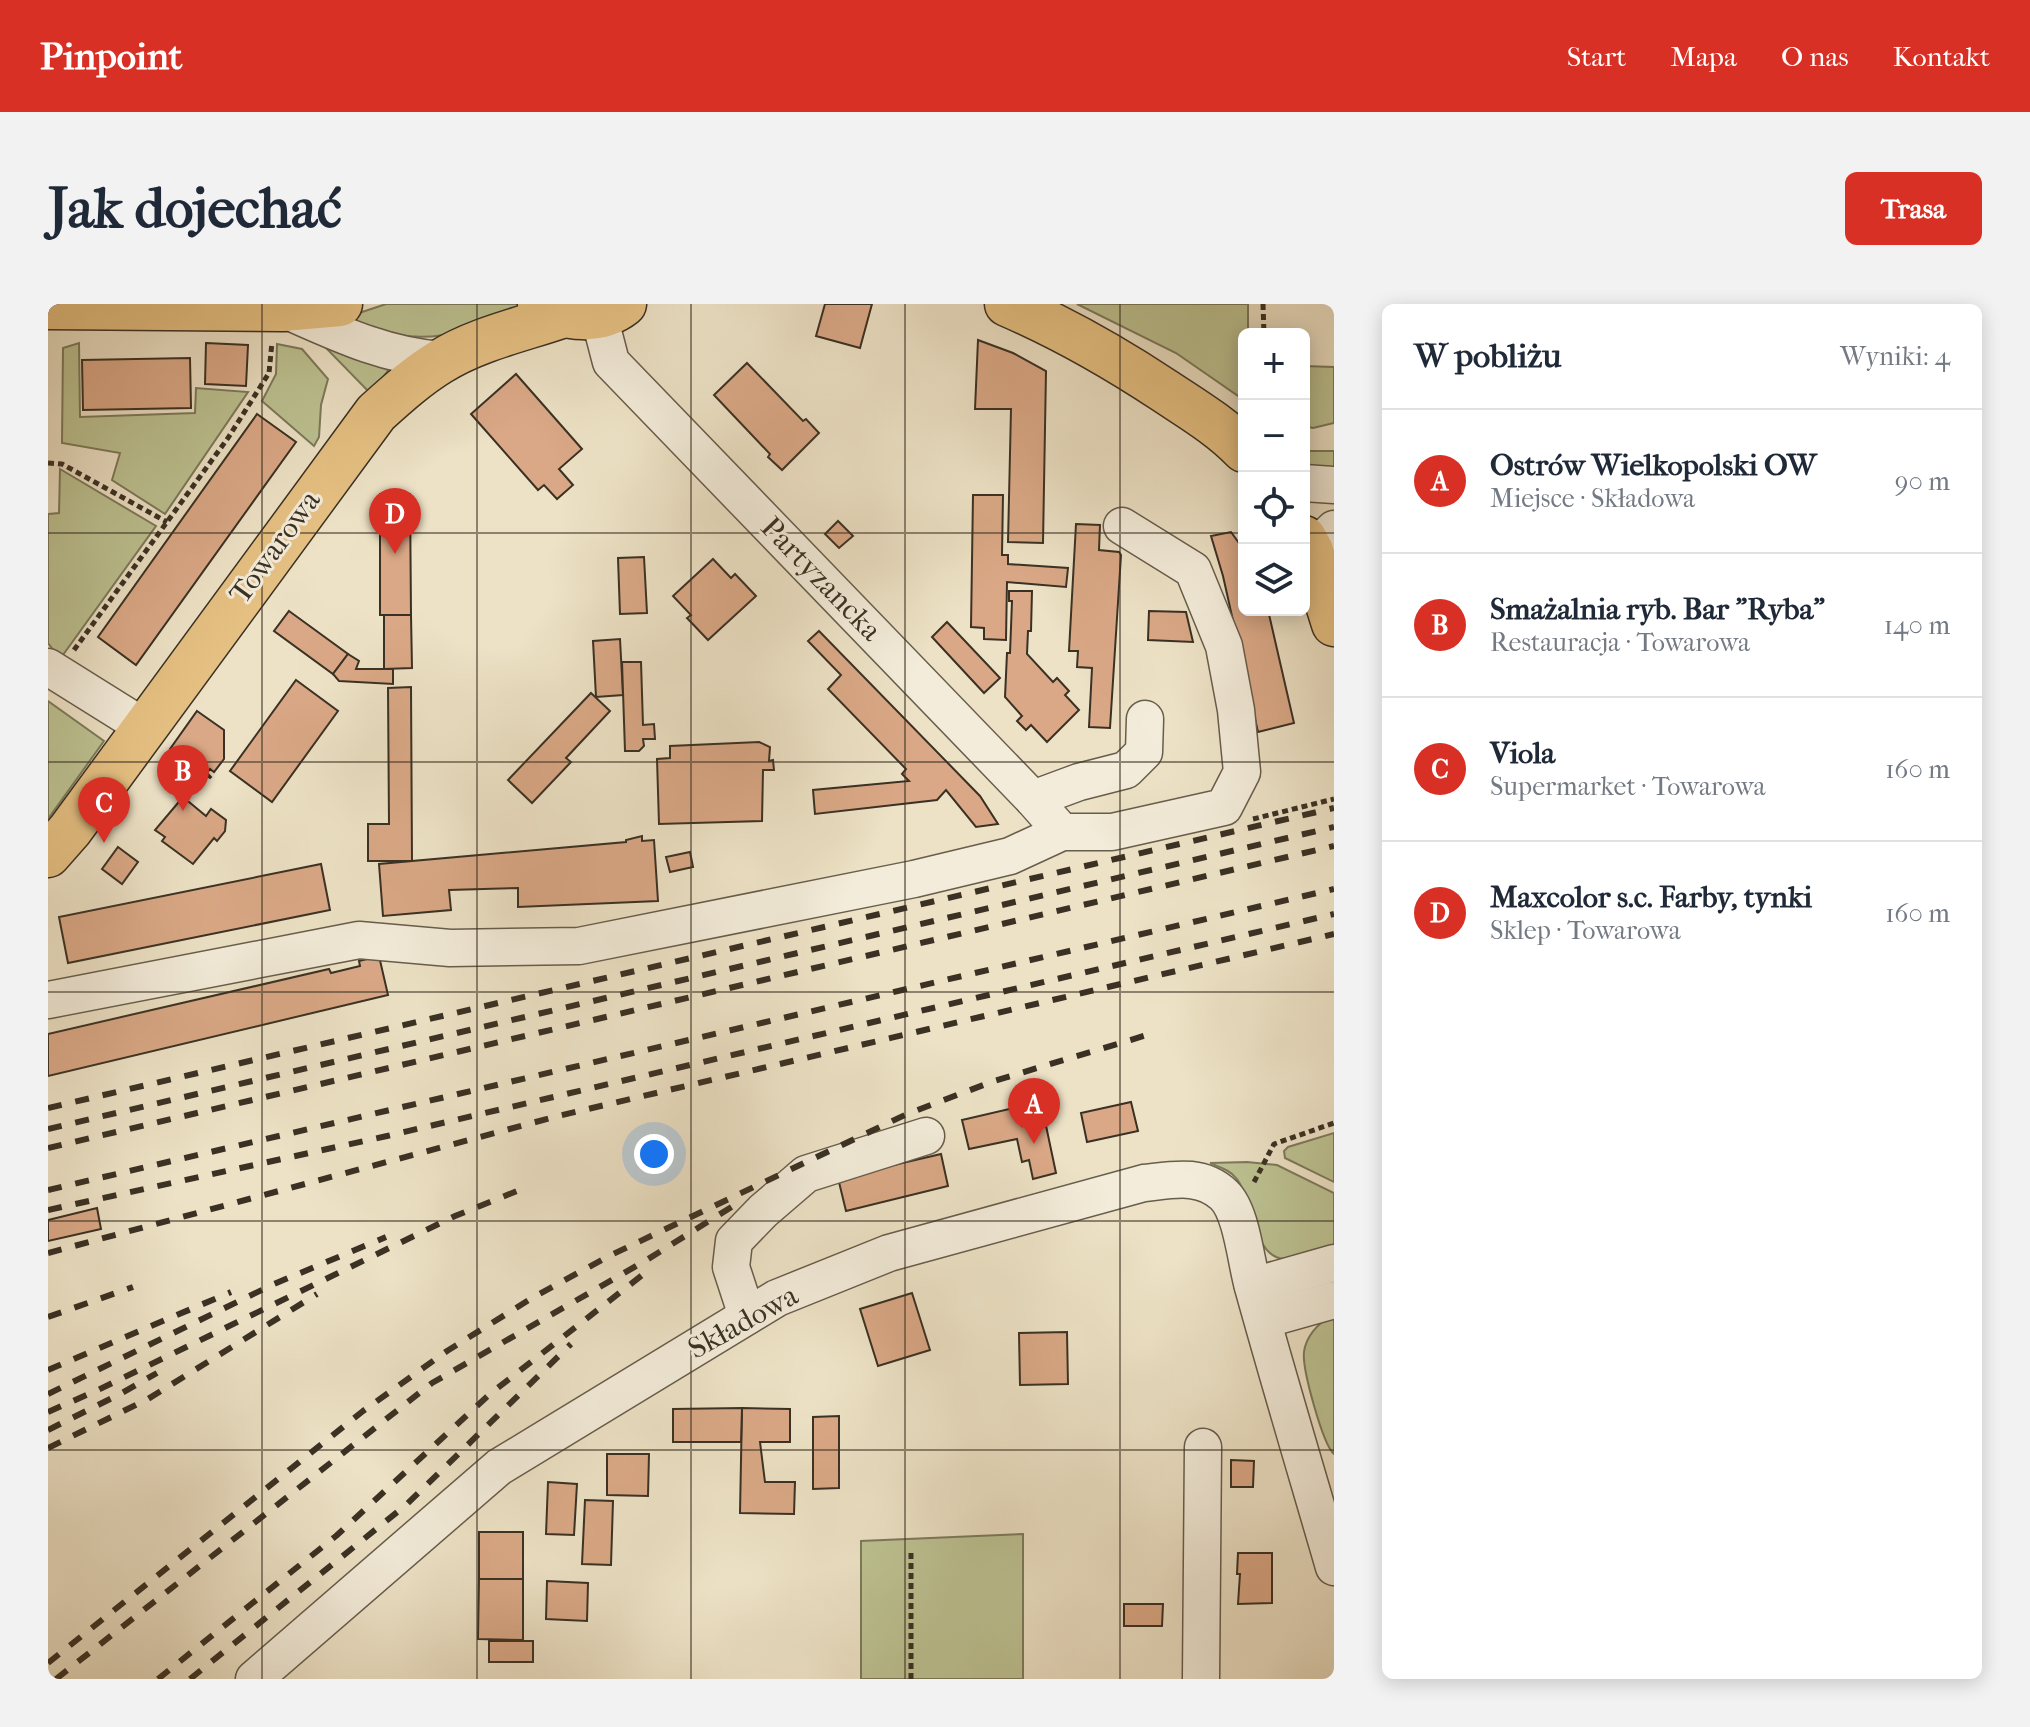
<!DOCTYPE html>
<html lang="pl">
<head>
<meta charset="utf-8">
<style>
  :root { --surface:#fff; --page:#f2f2f3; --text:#1f2937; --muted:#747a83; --line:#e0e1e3; --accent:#d93025 }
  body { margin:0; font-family:"IM FELL French Canon",serif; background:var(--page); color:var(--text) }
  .controls { position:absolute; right:24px; top:24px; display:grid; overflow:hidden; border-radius:12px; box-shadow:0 4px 20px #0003 }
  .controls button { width:72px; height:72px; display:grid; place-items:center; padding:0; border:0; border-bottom:2px solid var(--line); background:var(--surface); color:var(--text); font:40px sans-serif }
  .you { position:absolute; left:606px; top:850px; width:28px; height:28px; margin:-20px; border:6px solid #fff; border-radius:50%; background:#1a73e8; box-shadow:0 0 0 12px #1a73e833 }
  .badge { display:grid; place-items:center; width:52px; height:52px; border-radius:50%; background:var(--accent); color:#fff; font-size:26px; font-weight:700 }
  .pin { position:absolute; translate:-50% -66px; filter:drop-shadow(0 2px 4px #0008) }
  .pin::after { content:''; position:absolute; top:42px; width:28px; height:24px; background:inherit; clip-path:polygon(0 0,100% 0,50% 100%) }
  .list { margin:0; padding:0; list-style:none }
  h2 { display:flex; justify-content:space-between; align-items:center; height:104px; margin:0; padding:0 32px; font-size:34px }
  h2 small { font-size:26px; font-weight:400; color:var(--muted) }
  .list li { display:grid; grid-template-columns:52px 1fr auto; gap:24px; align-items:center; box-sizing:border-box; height:144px; padding:0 32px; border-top:2px solid var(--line) }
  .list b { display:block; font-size:30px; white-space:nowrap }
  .list p { margin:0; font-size:26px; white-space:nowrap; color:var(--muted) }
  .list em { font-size:26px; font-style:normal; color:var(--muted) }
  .icon { flex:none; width:44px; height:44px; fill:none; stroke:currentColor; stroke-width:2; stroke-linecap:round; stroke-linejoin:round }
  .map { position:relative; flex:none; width:1286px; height:1375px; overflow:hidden; border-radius:12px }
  header { display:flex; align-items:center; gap:48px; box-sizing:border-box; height:112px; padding:0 40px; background:var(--accent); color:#fff }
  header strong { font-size:38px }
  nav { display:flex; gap:44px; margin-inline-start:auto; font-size:28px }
  .intro { display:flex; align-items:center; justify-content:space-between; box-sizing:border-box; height:192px; padding:0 48px }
  h1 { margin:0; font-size:56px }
  .button { padding:20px 36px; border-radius:12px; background:var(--accent); color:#fff; font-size:28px; font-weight:700 }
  main { display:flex; gap:48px; padding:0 48px }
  aside { flex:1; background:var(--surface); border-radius:12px; box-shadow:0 4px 20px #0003 }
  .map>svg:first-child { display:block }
</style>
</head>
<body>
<header>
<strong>Pinpoint</strong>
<nav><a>Start</a><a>Mapa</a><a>O nas</a><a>Kontakt</a></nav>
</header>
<div class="intro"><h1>Jak dojechać</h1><a class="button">Trasa</a></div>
<main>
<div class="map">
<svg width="1286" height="1375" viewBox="0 0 1286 1375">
  <rect width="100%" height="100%" fill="#ede2c6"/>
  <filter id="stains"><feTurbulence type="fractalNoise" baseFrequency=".0025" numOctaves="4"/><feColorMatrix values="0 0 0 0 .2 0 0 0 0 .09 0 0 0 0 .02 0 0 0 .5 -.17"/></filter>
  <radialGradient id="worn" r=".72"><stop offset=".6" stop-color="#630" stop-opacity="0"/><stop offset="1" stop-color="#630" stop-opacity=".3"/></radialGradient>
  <!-- green -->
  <g fill="#bdc292" stroke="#7c7a5b" stroke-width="2">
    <path d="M 338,0 L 472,0 L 473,6 C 422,25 382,44 328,25 C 317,22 308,19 299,13 Z"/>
    <polygon points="1029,0 1200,0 1200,30 1196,30 1196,96 1128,49"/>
    <polygon points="31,39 32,113 147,109 148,84 200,88 117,210 64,176 72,149 14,139 15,44"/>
    <polygon points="229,40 254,45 280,75 273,101 271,133 266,142 214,97 228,70"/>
    <polygon points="278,44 335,59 340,67 322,89"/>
    <polygon points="1256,62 1286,63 1286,119 1265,124 1256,122"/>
    <polygon points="1256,147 1286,147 1286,170 1256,167"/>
    <polygon points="12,165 108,222 12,355 0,339 0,210 11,209"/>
    <polygon points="0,397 56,437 0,515"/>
    <polygon points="1286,829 1286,878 1237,854 1236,847 1240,843"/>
    <path d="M 1199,858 L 1229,861 L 1286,889 L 1286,948 C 1270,951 1252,956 1237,955 C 1204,954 1205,894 1188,874 C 1182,866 1171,863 1162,859 Z"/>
    <path d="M 1286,1009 L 1286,1150 C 1275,1141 1254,1065 1256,1048 C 1258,1031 1272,1018 1286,1009 Z"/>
    <polygon points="975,1230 975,1375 813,1375 813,1237"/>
  </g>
  <!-- building -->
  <g fill="#daa886" stroke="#3a3124" stroke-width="2">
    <polygon points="777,0 824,0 812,44 768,32"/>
    <polygon points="930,36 965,49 998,67 995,239 960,238 963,105 927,105"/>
    <polygon points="158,39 200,41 198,82 157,80"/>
    <polygon points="142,54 143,104 35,106 34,56"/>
    <polygon points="699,59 755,117 758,115 771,129 734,166 720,153 722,150 666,91"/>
    <polygon points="468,70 534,145 511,165 525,181 509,195 496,181 490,186 423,110"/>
    <polygon points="209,110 248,138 88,361 50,333"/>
    <polygon points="332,190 362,190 363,311 332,311"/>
    <polygon points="925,191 955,191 954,251 960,251 960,260 1020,264 1018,283 959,278 958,336 936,335 936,324 923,323"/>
    <polygon points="790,217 805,232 791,244 777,230"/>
    <polygon points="1028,220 1052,221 1051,246 1071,248 1073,251 1062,424 1041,423 1044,364 1029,363 1030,347 1021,347"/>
    <polygon points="1183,228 1196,246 1196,306 1220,306 1246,419 1210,428 1175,272 1163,232"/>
    <polygon points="596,253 599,309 572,310 570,254"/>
    <polygon points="665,255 683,274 687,270 708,292 660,336 639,314 643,311 625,292"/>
    <polygon points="961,287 984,287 983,327 980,327 979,350 1005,378 1009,374 1021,387 1017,391 1031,406 999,438 983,421 978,426 969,417 974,412 957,393 959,349 962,349 964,297 961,297"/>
    <polygon points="241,307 300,350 285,370 226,327"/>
    <polygon points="1101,307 1138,308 1145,338 1100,336"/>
    <polygon points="336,311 363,311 364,364 336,365"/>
    <polygon points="899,318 952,374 936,389 884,333"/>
    <polygon points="771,327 932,492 950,520 928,523 898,486 889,496 767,510 765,486 861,477 854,470 858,465 780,385 793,371 760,337"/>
    <polygon points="572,335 575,391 548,393 545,337"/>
    <polygon points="300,350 311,357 308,365 345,365 345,380 291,377 285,370"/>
    <polygon points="574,358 593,358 595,421 606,420 607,435 595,435 596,442 591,447 577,447"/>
    <polygon points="248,376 290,407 224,498 182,467"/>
    <polygon points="363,383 364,557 320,557 320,520 341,520 340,384"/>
    <polygon points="543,389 562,407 518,454 523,458 484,499 460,476"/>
    <polygon points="149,407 176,426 176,455 166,468 162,465 159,469 163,473 162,474 122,445"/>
    <polygon points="711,438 722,443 721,457 725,456 726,466 715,466 714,517 611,520 609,455 622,454 622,442"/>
    <polygon points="135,493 158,512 163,505 178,516 177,527 169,537 166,534 145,560 114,537 117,533 107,526"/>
    <polygon points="594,532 594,537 606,536 610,597 470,603 470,584 401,586 403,606 335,612 331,560 578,538 578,536"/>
    <polygon points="70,543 90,558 74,580 54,565"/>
    <polygon points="642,548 645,563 622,568 618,553"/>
    <polygon points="273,560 282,606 20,659 11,613"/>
    <polygon points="331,652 340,691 0,772 0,730 281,665 283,669 312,662 311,657"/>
    <polygon points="1083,798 1090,827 1039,838 1033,809"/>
    <polygon points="970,803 974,822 997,817 1008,869 985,875 981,856 974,858 969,835 921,845 914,816"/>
    <polygon points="893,850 900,882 798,907 790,874"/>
    <polygon points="49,904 53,925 0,937 0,916"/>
    <polygon points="864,989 882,1046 830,1062 812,1005"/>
    <polygon points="1019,1028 1020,1080 972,1081 971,1029"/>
    <polygon points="694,1104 742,1105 742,1138 712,1138 717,1178 747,1178 746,1210 692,1209"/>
    <polygon points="694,1104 693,1138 625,1138 625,1105"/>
    <polygon points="791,1112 791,1184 765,1185 765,1113"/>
    <polygon points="559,1150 601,1150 600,1192 559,1191"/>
    <polygon points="1183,1156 1206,1157 1205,1183 1183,1183"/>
    <polygon points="500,1178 529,1180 526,1231 498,1230"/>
    <polygon points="537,1196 565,1197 563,1261 534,1260"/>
    <rect x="431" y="1228" width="44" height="47"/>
    <polygon points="1190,1249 1224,1249 1224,1299 1190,1300 1192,1270 1189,1270"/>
    <polygon points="431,1275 475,1275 475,1336 430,1335"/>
    <polygon points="499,1277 540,1279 539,1317 498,1315"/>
    <polygon points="1076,1300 1115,1300 1114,1322 1076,1322"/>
    <rect x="441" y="1337" width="44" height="21"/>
  </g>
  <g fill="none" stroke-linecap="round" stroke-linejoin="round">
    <!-- minor casing -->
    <g stroke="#675d4c" stroke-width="39">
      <g id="minor">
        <path d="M 235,5 C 287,28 336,52 394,56"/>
        <polyline points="551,12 563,58 985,495 1014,528"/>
        <polyline points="1256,179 1286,181"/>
        <polyline points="1263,247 1286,225"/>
        <polyline points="0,363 96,423"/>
        <polyline points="985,495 1031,478 1078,466 1096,448 1097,415"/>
        <polyline points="0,696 311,636 402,644 531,642 866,575 962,552 1014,528 1064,528 1176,503 1194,468 1188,406 1176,342 1145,266 1074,222"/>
        <polyline points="1205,982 1286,959"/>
        <polyline points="699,1012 683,963 686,937 715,907 758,870 878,832"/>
        <polyline points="1215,1016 1286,996"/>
        <path d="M 206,1375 L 451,1163 L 729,994 L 841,949 L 1096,879 C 1124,876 1153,869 1176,891 C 1194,908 1198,959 1205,983 C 1231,1077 1259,1170 1286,1263"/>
        <polyline points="1153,1375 1155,1143"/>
      </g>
    </g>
    <!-- major casing -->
    <g stroke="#3a3124" stroke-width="47">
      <g id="major">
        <path d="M 492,0 C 517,16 552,19 576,0"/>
        <path d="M 959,0 C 1017,25 1064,52 1117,87 C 1144,105 1173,122 1196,146"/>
        <polyline points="0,3 235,5 292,0"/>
        <polyline points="1256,234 1263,247 1286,320"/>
        <path d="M 0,551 L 22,526 L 328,109 C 348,91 369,72 392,58 C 428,35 476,25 516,11"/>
      </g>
    </g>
    <!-- path -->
    <g stroke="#3a3124" stroke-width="5" stroke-dasharray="6 4" stroke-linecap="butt">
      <polyline points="1215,0 1216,30"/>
      <polyline points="0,159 14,160 119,218"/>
      <polyline points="26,346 180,134 221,69 224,38"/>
      <polyline points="1205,515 1286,495"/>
      <polyline points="1206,878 1226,840 1286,819"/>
      <polyline points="863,1375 863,1249"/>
    </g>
    <!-- minor -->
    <use href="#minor" stroke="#f3ecda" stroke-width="36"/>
    <!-- major -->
    <use href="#major" stroke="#e6c183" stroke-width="44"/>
    <!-- rail -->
    <g stroke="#3a3124" stroke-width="6" stroke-dasharray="14 14" stroke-linecap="butt">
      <polyline points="0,804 1286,504"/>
      <polyline points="0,825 1286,523"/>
      <polyline points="0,844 1286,542"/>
      <polyline points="0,886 1286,585"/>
      <polyline points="0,906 339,832 1286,610"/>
      <polyline points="0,949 510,812 1286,630"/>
      <polyline points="0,1013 85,983"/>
      <polyline points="0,1066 183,988"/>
      <polyline points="0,1090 226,980 338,933"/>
      <polyline points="0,1108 50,1086 407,912 469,887"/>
      <polyline points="0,1126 72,1090 109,1069"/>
      <polyline points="0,1144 100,1095 269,990"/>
      <polyline points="0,1359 315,1107 399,1047 484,994 561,952 859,810 946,777 1099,731"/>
      <polyline points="8,1375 384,1079 597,957 685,902"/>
      <polyline points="110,1375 288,1232 442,1090 602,965"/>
      <polyline points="142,1375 358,1201 523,1040"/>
    </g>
  </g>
  <!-- grid -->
  <path fill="none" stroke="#3a3124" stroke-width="2" stroke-opacity="0.55" d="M 214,0 L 214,1375M 429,0 L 429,1375M 643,0 L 643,1375M 857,0 L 857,1375M 1072,0 L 1072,1375M 0,229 L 1196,229M 1256,229 L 1286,229M 0,458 L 1286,458M 0,688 L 1286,688M 0,917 L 1286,917M 0,1146 L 1286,1146"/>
  <g text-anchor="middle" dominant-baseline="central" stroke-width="6" stroke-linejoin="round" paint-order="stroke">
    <!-- street labels -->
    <g font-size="30" fill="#3a3124" stroke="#f3ecda">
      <text transform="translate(227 243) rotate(-54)">Towarowa</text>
      <text transform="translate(773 275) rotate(46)">Partyzancka</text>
      <text transform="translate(695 1018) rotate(-29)">Składowa</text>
    </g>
  </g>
  <rect width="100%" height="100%" filter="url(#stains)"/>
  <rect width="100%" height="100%" fill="url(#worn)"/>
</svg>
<div class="controls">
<button>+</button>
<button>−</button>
<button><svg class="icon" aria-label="locate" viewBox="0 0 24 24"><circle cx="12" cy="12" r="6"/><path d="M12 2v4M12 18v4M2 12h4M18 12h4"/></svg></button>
<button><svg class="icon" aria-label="layers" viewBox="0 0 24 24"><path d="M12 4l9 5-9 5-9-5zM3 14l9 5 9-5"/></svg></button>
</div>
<div class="you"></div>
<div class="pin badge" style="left:986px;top:840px">A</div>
<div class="pin badge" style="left:135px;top:507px">B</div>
<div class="pin badge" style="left:56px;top:539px">C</div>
<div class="pin badge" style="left:347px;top:250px">D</div>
</div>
<aside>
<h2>W pobliżu<small>Wyniki: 4</small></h2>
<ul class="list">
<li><span class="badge">A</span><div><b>Ostrów Wielkopolski OW</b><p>Miejsce · Składowa</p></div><em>90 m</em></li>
<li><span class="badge">B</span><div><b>Smażalnia ryb. Bar &quot;Ryba&quot;</b><p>Restauracja · Towarowa</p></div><em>140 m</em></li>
<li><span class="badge">C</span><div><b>Viola</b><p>Supermarket · Towarowa</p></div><em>160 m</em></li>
<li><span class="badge">D</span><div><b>Maxcolor s.c. Farby, tynki</b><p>Sklep · Towarowa</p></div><em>160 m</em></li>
</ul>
</aside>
</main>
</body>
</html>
